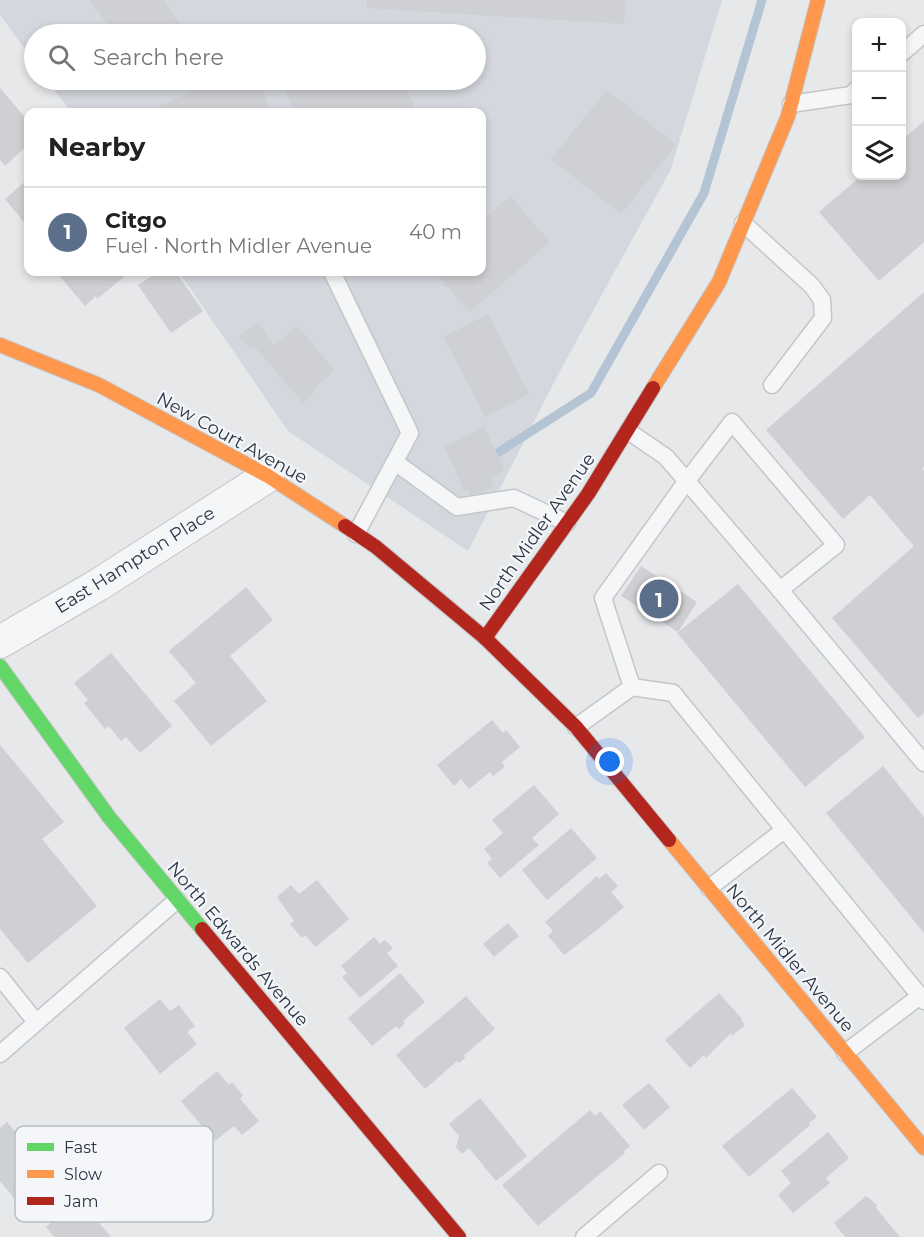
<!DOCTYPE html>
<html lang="en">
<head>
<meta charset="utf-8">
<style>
  :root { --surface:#fff; --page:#f6f6f6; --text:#222; --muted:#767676; --line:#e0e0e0; --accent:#0b8043 }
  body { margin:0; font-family:Montserrat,sans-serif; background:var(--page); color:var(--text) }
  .controls { position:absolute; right:18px; top:18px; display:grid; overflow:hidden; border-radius:12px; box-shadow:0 3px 9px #0003 }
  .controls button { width:54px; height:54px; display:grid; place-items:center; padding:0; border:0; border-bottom:2px solid var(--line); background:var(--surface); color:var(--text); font:30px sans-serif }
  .you { position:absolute; left:610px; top:762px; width:21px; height:21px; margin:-15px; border:4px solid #fff; border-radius:50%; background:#1a73e8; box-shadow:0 0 0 9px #1a73e833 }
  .badge { display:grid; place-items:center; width:39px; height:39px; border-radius:50%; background:var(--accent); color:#fff; font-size:20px; font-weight:700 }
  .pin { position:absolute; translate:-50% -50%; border:3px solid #fff; box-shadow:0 2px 6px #0006 }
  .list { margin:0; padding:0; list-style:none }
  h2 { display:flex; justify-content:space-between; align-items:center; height:78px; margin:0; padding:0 24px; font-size:26px }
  h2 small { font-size:20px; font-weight:400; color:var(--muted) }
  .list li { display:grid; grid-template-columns:39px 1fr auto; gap:18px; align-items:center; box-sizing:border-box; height:90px; padding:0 24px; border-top:2px solid var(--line) }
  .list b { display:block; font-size:22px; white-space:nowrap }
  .list p { margin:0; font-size:20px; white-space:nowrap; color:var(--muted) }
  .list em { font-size:20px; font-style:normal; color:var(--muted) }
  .icon { flex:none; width:33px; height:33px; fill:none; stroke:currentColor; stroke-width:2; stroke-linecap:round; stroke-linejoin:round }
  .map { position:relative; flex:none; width:924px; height:1237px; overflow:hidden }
  .search { position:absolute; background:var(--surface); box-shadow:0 3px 9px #0003; left:24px; top:24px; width:462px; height:66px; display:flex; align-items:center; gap:15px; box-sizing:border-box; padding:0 21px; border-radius:33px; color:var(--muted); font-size:22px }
  .panel { position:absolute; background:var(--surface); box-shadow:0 3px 9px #0003; left:24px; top:108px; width:462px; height:168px; border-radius:12px }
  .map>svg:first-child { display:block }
</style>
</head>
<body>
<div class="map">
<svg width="924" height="1237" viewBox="0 0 924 1237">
  <rect width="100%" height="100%" fill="#e6e8ea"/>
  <!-- built -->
  <polygon fill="#d4d7dd" points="0,0 722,0 671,169 561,369 468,551 288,431 179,272 482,272 482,112 71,112 47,80 476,80 476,34 34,34 34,62 0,15"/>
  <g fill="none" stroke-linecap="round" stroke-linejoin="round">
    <!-- stream -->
    <polyline stroke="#b4c4d5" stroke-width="9" points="499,452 591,393 704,193 762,0"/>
  </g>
  <!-- building -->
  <g fill="#ced0d3">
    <polygon points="90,0 164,0 183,28 173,34 114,34"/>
    <polygon points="367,0 626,0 624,24 367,8"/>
    <polygon points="216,80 257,80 272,112 157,112 155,108"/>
    <polygon points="293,80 402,80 417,112 295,112 282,84"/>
    <polygon points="0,88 28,121 28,145 5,166 0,160"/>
    <polygon points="607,90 676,145 621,214 551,159"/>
    <polygon points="924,121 924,242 879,281 819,212 861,176 902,176 902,140"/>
    <polygon points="28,179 28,227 5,199"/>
    <polygon points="510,196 550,242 470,312 434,272 482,272 482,221"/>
    <polygon points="56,272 130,272 97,299 96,296 85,306"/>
    <polygon points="158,272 176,272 203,311 171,333 138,285"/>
    <polygon points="924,292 924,467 922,469 924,471 924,713 918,718 832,618 914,546 870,495 843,519 766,430"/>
    <polygon points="488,314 529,394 485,417 444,337"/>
    <polygon points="257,322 268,335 266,336 274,345 297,326 335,370 313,389 315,392 303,403 254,346 250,349 239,337"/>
    <polygon points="484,427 505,470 490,478 494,487 472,497 468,489 465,491 444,447"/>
    <polygon points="641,566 697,602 678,632 621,596"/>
    <polygon points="738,584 865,737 805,787 677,633"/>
    <polygon points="246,587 273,620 230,656 267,701 211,746 174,701 196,683 169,651"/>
    <polygon points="111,653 172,726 140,753 126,737 121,741 109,726 105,729 84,703 88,700 74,683"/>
    <polygon points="492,720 503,733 506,730 520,747 502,762 505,767 493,776 490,772 469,789 461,779 454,786 437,765"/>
    <polygon points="0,745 64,822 42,839 97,906 28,963 0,929"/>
    <polygon points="883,766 924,817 924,933 826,813"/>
    <polygon points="534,785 559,814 532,838 539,845 500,878 487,863 492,859 484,849 503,833 492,820"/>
    <polygon points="571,828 597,858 547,900 522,870"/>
    <polygon points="606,873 618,886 611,892 624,907 593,933 564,955 548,936 553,931 545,922 597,876 599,879"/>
    <polygon points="317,880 349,919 316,947 305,935 302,938 290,924 294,921 277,897 291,885 299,894"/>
    <polygon points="508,923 519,936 494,957 483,944"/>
    <polygon points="374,937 380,944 385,940 393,948 387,953 398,966 360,998 342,977 347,973 341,966"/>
    <polygon points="400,973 425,1002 403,1021 405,1023 399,1029 396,1026 372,1046 348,1018"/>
    <polygon points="719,993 742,1019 741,1020 745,1025 732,1036 731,1033 706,1058 704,1055 690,1068 665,1040"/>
    <polygon points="466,996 495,1029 464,1055 465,1058 459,1063 457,1061 425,1089 396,1055"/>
    <polygon points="160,999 170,1011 179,1005 195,1026 187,1032 197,1044 160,1074 124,1028"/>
    <polygon points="217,1071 229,1085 232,1082 243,1095 240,1099 259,1121 242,1135 234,1126 215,1141 181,1101"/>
    <polygon points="649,1083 670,1107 644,1130 622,1105"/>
    <polygon points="792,1088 817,1117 809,1123 810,1125 749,1177 722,1146"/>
    <polygon points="480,1098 527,1156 496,1181 469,1148 462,1154 456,1147 459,1136 449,1124"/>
    <polygon points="590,1110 595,1116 600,1111 630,1146 624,1151 625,1153 538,1226 502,1185"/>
    <polygon points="7,1122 66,1193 33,1221 0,1181 0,1128"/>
    <polygon points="828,1132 849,1158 826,1178 830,1183 793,1213 778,1195 791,1183 781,1171"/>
    <polygon points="91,1187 112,1212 99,1223 111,1237 54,1237 46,1227"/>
    <polygon points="866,1196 877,1205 876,1208 900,1237 845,1237 834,1223"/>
  </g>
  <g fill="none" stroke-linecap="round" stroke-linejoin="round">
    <!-- lane casing -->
    <g stroke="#c4c6c8" stroke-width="19">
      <g id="lane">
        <polyline points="902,53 924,34"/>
        <polyline points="791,104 851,95 856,90"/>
        <polyline points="743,223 812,286 822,300 823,318 772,385"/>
        <polyline points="332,272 410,433 356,534"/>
        <polyline points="628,431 666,457 780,590 924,763"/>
        <polyline points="395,462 457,507 514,498 567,523"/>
        <polyline points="632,687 603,598 686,482 732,422 836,545 780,590"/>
        <polyline points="576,727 632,687 673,693 924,1001"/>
        <polyline points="709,888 784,830"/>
        <polyline points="0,977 36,1022"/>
        <polyline points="845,1053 920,996"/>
        <polyline points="0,1054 177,900"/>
        <polyline points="584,1237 659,1173"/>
      </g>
    </g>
    <!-- street casing -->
    <g stroke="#c4c6c8" stroke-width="34">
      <polyline id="street" points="0,642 98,585 268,476"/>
    </g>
    <!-- fast casing -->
    <g stroke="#c4c6c8" stroke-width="16">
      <polyline id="fast" points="0,666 109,817 202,929"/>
    </g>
    <!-- slow casing -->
    <g stroke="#c4c6c8" stroke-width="16">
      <g id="slow">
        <polyline points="0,345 99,385 268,476 345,526"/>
        <polyline points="653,388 719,282 788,116 818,0"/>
        <polyline points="669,840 924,1148"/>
      </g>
    </g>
    <!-- jam casing -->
    <g stroke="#c4c6c8" stroke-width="16">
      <g id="jam">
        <polyline points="345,526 376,547 485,638 576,727 669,840"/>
        <polyline points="485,638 588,494 653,388"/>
        <polyline points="202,929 459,1237"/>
      </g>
    </g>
    <!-- lane -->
    <use href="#lane" stroke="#f5f6f7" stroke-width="16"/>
    <!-- street -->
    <use href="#street" stroke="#f5f6f7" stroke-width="32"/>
    <!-- fast -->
    <use href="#fast" stroke="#63d668" stroke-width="14"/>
    <!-- slow -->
    <use href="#slow" stroke="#ff974d" stroke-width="14"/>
    <!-- jam -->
    <use href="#jam" stroke="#b3261e" stroke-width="14"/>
  </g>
  <g text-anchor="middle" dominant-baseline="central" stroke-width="4.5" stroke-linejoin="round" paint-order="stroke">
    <!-- street labels -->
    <g font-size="18" fill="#2b3445" stroke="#f4f6f9">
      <text transform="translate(232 438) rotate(29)">New Court Avenue</text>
      <text transform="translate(537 532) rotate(-55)">North Midler Avenue</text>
      <text transform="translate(135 560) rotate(-32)">East Hampton Place</text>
      <text transform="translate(238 944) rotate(50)">North Edwards Avenue</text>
      <text transform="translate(790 958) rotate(50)">North Midler Avenue</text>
    </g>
  </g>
  <!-- legend -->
  <rect x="15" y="1126" width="198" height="96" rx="9" fill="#f4f6f9" stroke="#b8bcc3" stroke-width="1.5"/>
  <rect x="27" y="1143" width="27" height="8" fill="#63d668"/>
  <rect x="27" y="1170" width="27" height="8" fill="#ff974d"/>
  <rect x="27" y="1197" width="27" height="8" fill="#b3261e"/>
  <g font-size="16" fill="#2b3445">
    <text x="64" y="1153">Fast</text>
    <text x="64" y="1180">Slow</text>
    <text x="64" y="1207">Jam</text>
  </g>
</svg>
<div class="controls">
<button>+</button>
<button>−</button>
<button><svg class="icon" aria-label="layers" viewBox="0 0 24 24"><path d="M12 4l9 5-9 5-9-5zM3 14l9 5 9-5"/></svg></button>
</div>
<div class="you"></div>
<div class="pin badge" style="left:659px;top:599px;background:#5c6f8a">1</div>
<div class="search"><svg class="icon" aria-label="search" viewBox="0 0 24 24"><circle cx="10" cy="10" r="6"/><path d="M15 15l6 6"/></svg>Search here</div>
<section class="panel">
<h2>Nearby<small></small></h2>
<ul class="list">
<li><span class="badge" style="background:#5c6f8a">1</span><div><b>Citgo</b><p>Fuel · North Midler Avenue</p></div><em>40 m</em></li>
</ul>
</section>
</div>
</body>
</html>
